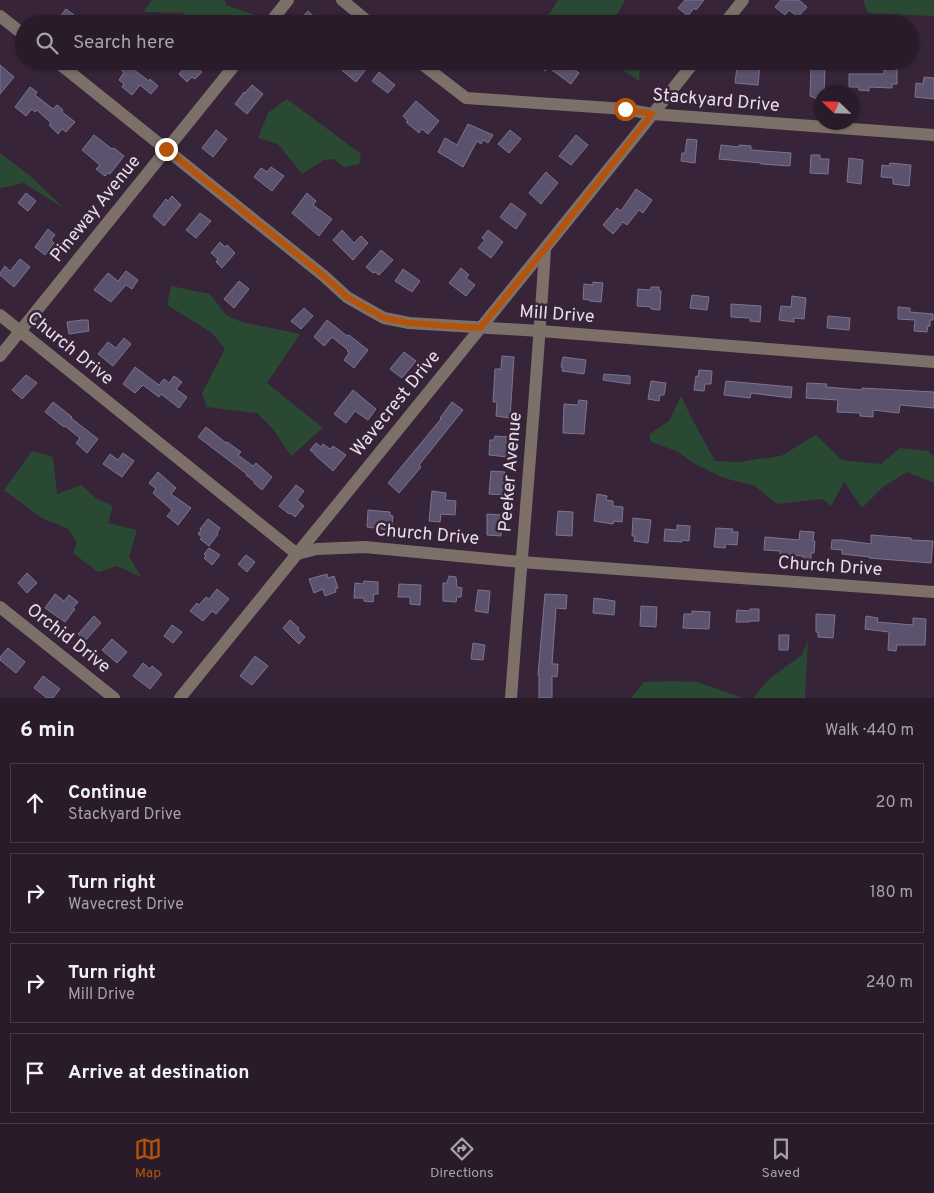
<!DOCTYPE html>
<html lang="en">
<head>
<meta charset="utf-8">
<style>
  :root { --surface:#291b2a; --page:#312432; --text:#f1f3f6; --muted:#a5a1a8; --line:#453947; --accent:#b45309 }
  body { margin:0; font-family:Overpass,sans-serif; background:var(--page); color:var(--text) }
  .compass { position:absolute; left:814px; top:85px; width:45px; height:45px; border-radius:50%; background:var(--surface); box-shadow:0 1px 4px #0004; rotate:293deg }
  .stop { position:absolute; width:15px; height:15px; margin:-11px; border:4px solid #b45309; border-radius:50%; background:#fff }
  .stop.end { background:#b45309; border-color:#fff; box-shadow:0 1px 5px #0008 }
  .list { margin:0; padding:0; list-style:none }
  h2 { display:flex; justify-content:space-between; align-items:center; height:65px; margin:0; padding:0 20px; font-size:21px }
  h2 small { font-size:16px; font-weight:400; color:var(--muted) }
  .list li { display:grid; grid-template-columns:32px 1fr auto; gap:15px; align-items:center; box-sizing:border-box; height:80px; margin:0 10px 10px; padding:0 10px; border:1px solid var(--line); border-radius:0px }
  .list b { display:block; font-size:19px; white-space:nowrap }
  .list p { margin:0; font-size:16px; white-space:nowrap; color:var(--muted) }
  .list em { font-size:16px; font-style:normal; color:var(--muted) }
  .icon { flex:none; width:28px; height:28px; fill:none; stroke:currentColor; stroke-width:2; stroke-linecap:round; stroke-linejoin:round }
  .map { position:relative; flex:none; width:934px; height:698px; overflow:hidden }
  .search { position:absolute; background:var(--surface); box-shadow:0 1px 4px #0004; left:15px; right:15px; top:15px; height:55px; display:flex; align-items:center; gap:12px; box-sizing:border-box; padding:0 18px; border-radius:28px; color:var(--muted); font-size:19px }
  .sheet { height:425px; background:var(--surface) }
  nav { display:flex; justify-content:space-around; align-items:center; box-sizing:border-box; height:70px; border-top:1px solid var(--line); background:var(--surface); font-size:14px; color:var(--muted) }
  nav a { display:grid; justify-items:center; gap:2px }
  nav .on { color:var(--accent) }
  .map>svg:first-child { display:block }
</style>
</head>
<body>
<div class="map">
<svg width="934" height="698" viewBox="0 0 934 698">
  <rect width="100%" height="100%" fill="#372438"/>
  <!-- green -->
  <g fill="#2a4933">
    <polygon points="152,0 225,0 226,5 263,18 257,24 196,24 183,13 143,12"/>
    <polygon points="558,0 625,0 612,24 548,24 548,16"/>
    <polygon points="863,0 934,0 934,16 868,13"/>
    <polygon points="610,61 634,61 640,68 639,81"/>
    <polygon points="287,99 361,154 359,164 344,167 333,159 324,160 302,174 278,144 258,138 268,113"/>
    <polygon points="0,153 29,175 64,208 24,183 0,188"/>
    <polygon points="171,286 210,294 226,315 242,322 300,334 267,383 323,428 291,456 273,429 257,413 207,407 202,393 225,349 212,333 167,305"/>
    <polygon points="681,396 692,419 715,461 738,462 781,456 816,435 842,460 881,464 900,448 928,451 934,457 934,483 907,472 883,487 862,508 844,482 831,506 823,499 777,504 755,486 724,478 695,464 678,452 650,441 650,434 669,421"/>
    <polygon points="32,451 53,457 57,494 81,485 97,499 113,506 108,523 137,530 129,556 141,577 117,566 98,572 73,553 77,542 68,529 42,518 4,490"/>
    <polygon points="808,640 805,698 753,698 770,678 802,655"/>
    <polygon points="673,681 697,682 743,698 631,698 644,682"/>
  </g>
  <!-- building -->
  <g fill="#5b536d" stroke="#7c7490">
    <polygon points="685,0 704,0 696,10 694,8 688,16 678,8"/>
    <polygon points="781,0 799,0 807,7 798,17 789,10 785,15 775,7"/>
    <polygon points="66,9 86,24 64,24 58,19"/>
    <polygon points="308,11 322,24 296,24"/>
    <polygon points="190,61 203,61 197,68 202,72 195,79 192,77 187,82 179,74"/>
    <polygon points="331,61 359,61 367,68 356,82"/>
    <polygon points="534,61 563,61 579,73 571,84 548,67 545,71"/>
    <polygon points="887,61 897,61 897,84 892,84 892,88 869,87 869,91 859,90 859,87 849,87 849,74 884,74 884,70 887,70"/>
    <polygon points="126,64 149,81 150,79 158,86 151,94 140,85 132,95 122,87 124,84 119,80 124,72 121,70"/>
    <polygon points="747,64 760,65 758,85 735,83 737,67 746,68"/>
    <polygon points="0,65 14,77 0,94"/>
    <polygon points="811,68 825,69 824,92 822,92 822,101 810,96"/>
    <polygon points="379,72 395,85 388,93 372,81"/>
    <polygon points="924,77 934,78 934,99 915,97 916,83 923,84"/>
    <polygon points="252,85 263,94 247,114 235,104 244,92 245,93"/>
    <polygon points="30,87 37,92 35,95 53,109 57,105 63,110 62,112 75,122 66,132 62,129 58,134 49,125 51,123 37,110 35,112 32,109 26,116 15,107"/>
    <polygon points="416,101 439,121 428,134 422,129 419,133 406,122 408,121 403,116"/>
    <polygon points="468,124 493,135 488,143 483,140 481,144 477,141 463,167 438,152 445,138 457,145"/>
    <polygon points="216,130 227,139 213,157 202,148"/>
    <polygon points="510,130 521,139 509,153 498,144"/>
    <polygon points="94,135 112,149 114,148 124,156 110,174 108,173 105,176 96,169 100,165 82,150"/>
    <polygon points="576,135 588,145 571,165 559,156"/>
    <polygon points="687,139 697,140 695,163 681,161 682,153 685,153"/>
    <polygon points="721,145 739,147 739,145 751,146 751,150 791,153 790,166 761,164 761,163 719,159"/>
    <polygon points="811,155 820,155 820,159 829,159 828,174 810,173"/>
    <polygon points="849,158 863,160 861,184 847,182"/>
    <polygon points="890,163 911,165 909,186 893,184 893,178 881,177 882,165 889,166"/>
    <polygon points="271,167 284,176 272,191 254,177 261,168 267,172"/>
    <polygon points="546,172 558,183 541,204 529,193"/>
    <polygon points="636,189 652,200 643,213 639,210 627,225 623,222 613,234 603,225 617,208 621,211"/>
    <polygon points="26,193 36,201 28,211 18,203"/>
    <polygon points="307,193 316,201 313,205 332,219 319,236 292,213"/>
    <polygon points="172,196 181,205 164,226 153,216 166,199 168,201"/>
    <polygon points="511,203 526,214 516,229 500,217"/>
    <polygon points="200,213 211,221 196,238 186,230"/>
    <polygon points="48,229 55,235 51,240 54,243 45,255 35,247"/>
    <polygon points="342,230 354,243 361,236 368,243 353,260 333,240"/>
    <polygon points="488,230 503,242 491,258 478,248 485,240 482,238"/>
    <polygon points="220,242 225,247 227,245 235,253 222,268 216,262 218,259 211,253"/>
    <polygon points="381,250 393,260 379,275 375,272 373,273 366,267"/>
    <polygon points="20,259 30,267 14,287 0,275 0,273 5,266 10,271"/>
    <polygon points="461,268 469,275 466,278 475,285 466,296 449,283"/>
    <polygon points="403,269 420,281 412,292 395,281"/>
    <polygon points="126,271 138,280 132,289 126,285 111,302 94,290 108,273 118,281"/>
    <polygon points="239,281 249,289 234,308 224,299"/>
    <polygon points="593,282 603,283 601,302 590,301 590,300 583,299 584,284 593,285"/>
    <polygon points="651,287 659,287 659,291 661,291 660,310 651,309 651,307 637,306 638,289 651,290"/>
    <polygon points="692,295 709,297 707,310 690,308"/>
    <polygon points="792,296 806,298 804,319 794,318 794,322 779,320 781,306 791,307"/>
    <polygon points="731,304 761,306 760,322 750,321 750,318 731,317"/>
    <polygon points="898,307 910,308 910,312 933,314 933,320 930,320 930,326 928,326 927,332 914,331 915,320 898,319"/>
    <polygon points="304,308 313,316 301,329 291,321"/>
    <polygon points="828,316 850,318 849,330 827,328"/>
    <polygon points="82,320 88,320 89,331 69,334 67,322"/>
    <polygon points="327,320 347,336 349,335 368,350 354,368 344,360 349,353 347,351 348,350 332,337 324,346 314,337"/>
    <polygon points="124,338 131,344 113,366 98,354 108,342 116,348"/>
    <polygon points="404,352 416,361 402,378 390,369"/>
    <polygon points="502,356 514,357 510,418 496,416 497,402 493,402 495,369 501,369"/>
    <polygon points="563,357 586,360 584,374 562,371 563,368 561,367"/>
    <polygon points="135,367 159,385 164,379 169,383 174,376 182,382 176,389 187,397 179,408 161,394 159,397 143,385 135,393 123,384"/>
    <polygon points="699,370 712,371 711,384 705,384 704,391 694,390 696,376 698,377"/>
    <polygon points="604,374 630,376 630,384 603,380"/>
    <polygon points="26,375 37,383 22,399 12,390"/>
    <polygon points="651,381 666,383 664,395 660,395 659,401 648,399"/>
    <polygon points="726,381 792,387 791,398 751,393 750,398 724,395"/>
    <polygon points="807,383 827,384 826,387 862,390 862,388 934,392 934,408 900,405 899,413 873,410 873,417 860,416 860,413 837,412 838,400 806,398"/>
    <polygon points="353,390 376,409 368,420 355,411 346,423 334,414"/>
    <polygon points="579,400 587,401 584,434 563,433 564,404 578,405"/>
    <polygon points="53,402 72,417 71,418 98,439 87,453 76,443 80,438 65,426 64,427 45,412"/>
    <polygon points="452,402 463,410 419,465 421,467 399,493 388,483 441,419 440,418"/>
    <polygon points="206,427 226,443 227,442 241,452 238,455 253,466 256,463 272,477 262,490 254,483 255,482 246,475 247,474 198,437"/>
    <polygon points="495,436 509,437 507,457 489,455 490,440 494,440"/>
    <polygon points="316,443 321,447 323,444 330,449 333,446 346,455 333,471 315,455 315,454 310,450"/>
    <polygon points="123,453 134,461 122,477 103,464 110,454 118,460"/>
    <polygon points="491,471 505,472 503,495 489,494"/>
    <polygon points="158,472 176,488 171,494 191,508 178,525 167,516 172,510 153,493 156,489 149,483"/>
    <polygon points="296,485 304,491 297,500 304,506 295,517 290,513 289,514 279,506"/>
    <polygon points="432,491 446,493 445,500 456,501 455,515 441,514 440,522 429,521"/>
    <polygon points="597,494 607,496 606,500 613,501 613,506 623,507 622,522 614,521 613,524 594,521"/>
    <polygon points="368,510 390,512 390,515 393,516 392,525 389,525 388,530 367,527"/>
    <polygon points="558,511 573,512 572,536 556,535"/>
    <polygon points="487,514 502,515 501,536 487,535"/>
    <polygon points="633,518 651,520 648,543 634,541 635,536 632,536"/>
    <polygon points="208,519 220,528 217,533 218,534 209,546 200,539 202,537 198,534 201,530 200,529"/>
    <polygon points="677,525 690,526 689,541 682,540 682,542 664,541 665,529 677,530"/>
    <polygon points="716,528 733,529 732,532 738,532 737,545 726,544 725,548 714,547"/>
    <polygon points="800,531 814,532 813,541 815,541 814,553 811,553 811,559 803,558 803,556 780,554 780,551 764,550 765,537 799,540"/>
    <polygon points="871,535 911,538 911,540 933,541 931,563 869,558 870,557 842,554 842,550 831,549 832,540 842,540 871,544"/>
    <polygon points="209,548 220,555 212,565 204,558 206,556 204,554"/>
    <polygon points="246,555 255,562 247,572 238,564"/>
    <polygon points="27,573 37,583 27,593 18,583"/>
    <polygon points="327,574 328,578 334,576 338,588 335,589 336,592 325,596 323,589 314,593 309,579"/>
    <polygon points="449,576 456,577 457,587 462,588 461,597 457,597 456,602 443,601 443,583 447,583"/>
    <polygon points="364,581 378,582 378,594 374,594 373,602 364,601 364,598 354,598 355,583 363,584"/>
    <polygon points="399,584 421,585 420,605 410,604 410,597 398,597"/>
    <polygon points="217,589 229,599 216,614 212,611 203,621 190,611 197,603 199,605 206,597 209,599"/>
    <polygon points="478,590 490,591 488,613 475,611"/>
    <polygon points="55,594 64,601 69,595 78,602 73,608 75,609 65,622 45,608"/>
    <polygon points="545,594 567,595 566,609 556,608 552,664 558,664 557,677 552,676 552,698 539,698 539,675 538,675"/>
    <polygon points="594,598 615,601 614,615 593,613"/>
    <polygon points="641,606 657,607 656,627 640,626"/>
    <polygon points="750,609 759,609 759,621 750,621 750,622 736,622 737,610 750,611"/>
    <polygon points="692,611 710,612 709,629 683,628 684,614 692,614"/>
    <polygon points="816,614 835,615 833,638 818,637 818,632 816,632"/>
    <polygon points="94,616 101,623 85,641 78,634"/>
    <polygon points="866,616 878,618 877,622 913,625 913,618 926,619 925,645 897,645 896,651 888,650 889,632 865,629"/>
    <polygon points="290,620 299,628 298,630 305,637 299,644 283,628"/>
    <polygon points="172,625 182,632 173,643 164,636"/>
    <polygon points="779,635 789,635 788,650 779,650"/>
    <polygon points="112,639 127,652 117,663 102,650"/>
    <polygon points="473,643 485,645 483,660 471,659"/>
    <polygon points="8,648 25,662 16,673 0,660 0,657"/>
    <polygon points="255,656 268,666 252,685 240,676"/>
    <polygon points="143,663 150,669 152,666 162,674 150,689 133,676"/>
    <polygon points="43,676 60,689 53,698 47,698 34,688"/>
  </g>
  <g fill="none" stroke-linecap="round" stroke-linejoin="round">
    <!-- minor -->
    <g stroke="#7d7069" stroke-width="12">
      <polyline points="342,0 371,24"/>
      <polyline points="0,16 24,35"/>
      <polyline points="269,24 288,0"/>
      <polyline points="724,24 743,0"/>
      <polyline points="56,61 324,276 347,297 366,308 384,318 409,323 540,331 934,362"/>
      <polyline points="418,61 466,98 625,109 652,114 934,135"/>
      <polyline points="0,315 297,554 317,549 365,547 521,562 934,592"/>
      <polyline points="0,356 238,61"/>
      <polyline points="0,607 114,698"/>
      <path d="M 180,698 C 352,486 525,275 695,61"/>
      <path d="M 511,698 C 522,548 536,399 545,249"/>
    </g>
  </g>
  <g fill="none" stroke-linecap="round" stroke-linejoin="round">
    <!-- route -->
    <polyline stroke="#b45309" stroke-width="6" points="166,149 324,276 347,297 384,318 409,323 480,328 545,249 652,114 625,109"/>
  </g>
  <g text-anchor="middle" dominant-baseline="central" stroke-width="5" stroke-linejoin="round" paint-order="stroke">
    <!-- street labels -->
    <g font-size="18" fill="#e9ddea" stroke="#372438">
      <text transform="translate(716 101) rotate(5)">Stackyard Drive</text>
      <text transform="translate(96 209) rotate(-51)">Pineway Avenue</text>
      <text transform="translate(557 315) rotate(4)">Mill Drive</text>
      <text transform="translate(70 349) rotate(39)">Church Drive</text>
      <text transform="translate(396 404) rotate(-51)">Wavecrest Drive</text>
      <text transform="translate(511 472) rotate(-85)">Peeker Avenue</text>
      <text transform="translate(427 535) rotate(5)">Church Drive</text>
      <text transform="translate(830 567) rotate(4)">Church Drive</text>
      <text transform="translate(68 639) rotate(38)">Orchid Drive</text>
    </g>
  </g>
</svg>
<svg class="compass" viewBox="-18 -18 36 36"><path d="M0-13l5 13h-10z" fill="#e53935"/><path d="M0 13l5-13h-10z" fill="#a5a1a8"/></svg>
<div class="stop" style="left:625px;top:109px"></div>
<div class="stop end" style="left:166px;top:149px"></div>
<div class="search"><svg class="icon" aria-label="search" viewBox="0 0 24 24"><circle cx="10" cy="10" r="6"/><path d="M15 15l6 6"/></svg>Search here</div>
</div>
<section class="sheet">
<h2>6 min<small>Walk · 440 m</small></h2>
<ul class="list">
<li><svg class="icon" aria-label="ahead" viewBox="0 0 24 24"><path d="M12 20V5M6 11l6-6 6 6"/></svg><div><b>Continue</b><p>Stackyard Drive</p></div><em>20 m</em></li>
<li><svg class="icon" aria-label="right" viewBox="0 0 24 24"><path d="M7 20v-9h11M14 6l5 5-5 5"/></svg><div><b>Turn right</b><p>Wavecrest Drive</p></div><em>180 m</em></li>
<li><svg class="icon" aria-label="right" viewBox="0 0 24 24"><path d="M7 20v-9h11M14 6l5 5-5 5"/></svg><div><b>Turn right</b><p>Mill Drive</p></div><em>240 m</em></li>
<li><svg class="icon" aria-label="arrive" viewBox="0 0 24 24"><path d="M6 21V4h12l-3 4 3 4H6"/></svg><div><b>Arrive at destination</b></div></li>
</ul>
</section>
<nav>
<a class="on"><svg class="icon" aria-label="map" viewBox="0 0 24 24"><path d="M3 6l6-2 6 2 6-2v14l-6 2-6-2-6 2zM9 4v14M15 6v14"/></svg>Map</a>
<a><svg class="icon" aria-label="directions" viewBox="0 0 24 24"><path d="M12 3l9 9-9 9-9-9zM9 14v-3h6M13 9l2 2-2 2"/></svg>Directions</a>
<a><svg class="icon" aria-label="saved" viewBox="0 0 24 24"><path d="M7 4h10v16l-5-4-5 4z"/></svg>Saved</a>
</nav>
</body>
</html>
